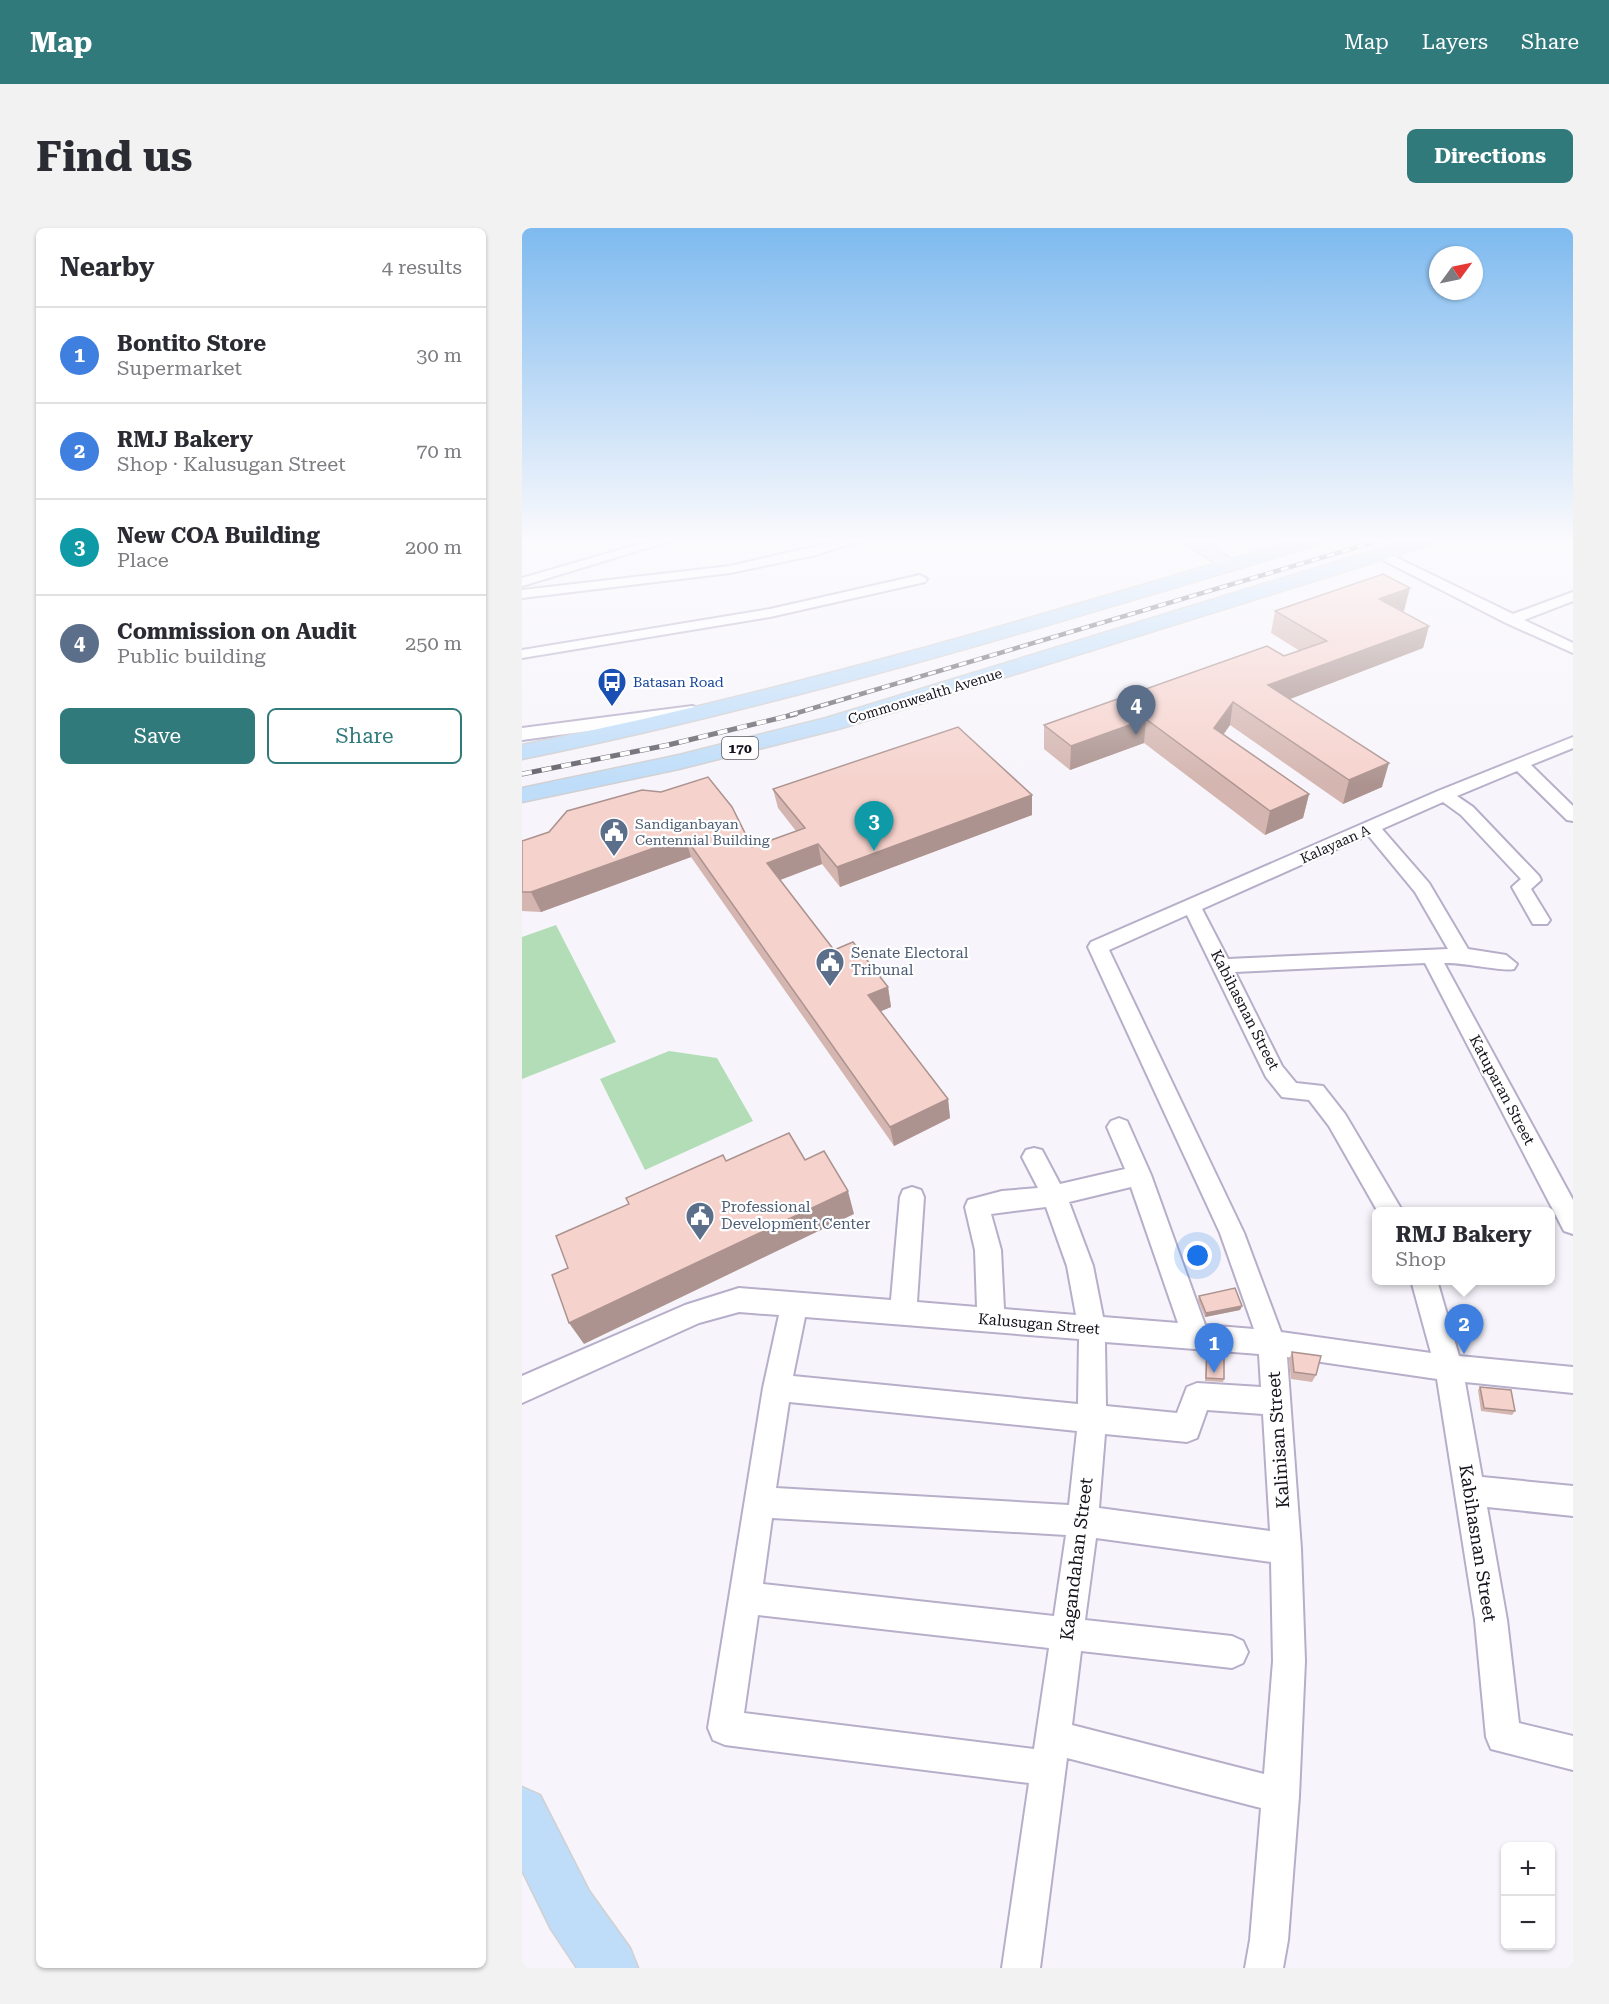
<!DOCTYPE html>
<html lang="en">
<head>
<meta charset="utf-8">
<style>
  :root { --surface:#fff; --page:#f2f2f3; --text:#2b2b33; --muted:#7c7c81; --line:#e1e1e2; --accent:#317a7c }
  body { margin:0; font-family:"Roboto Serif",serif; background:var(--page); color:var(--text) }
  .controls { position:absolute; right:18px; bottom:18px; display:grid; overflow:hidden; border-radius:9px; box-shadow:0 2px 4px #0004 }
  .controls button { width:54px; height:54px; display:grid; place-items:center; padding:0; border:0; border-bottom:2px solid var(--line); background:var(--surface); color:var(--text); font:30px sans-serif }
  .compass { position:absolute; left:907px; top:18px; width:54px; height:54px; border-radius:50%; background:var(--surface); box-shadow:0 2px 4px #0004; rotate:57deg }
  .you { position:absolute; left:676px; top:1028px; width:21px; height:21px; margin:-15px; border:4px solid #fff; border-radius:50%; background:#1a73e8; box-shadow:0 0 0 9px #1a73e833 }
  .badge { display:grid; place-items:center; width:39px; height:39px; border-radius:50%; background:var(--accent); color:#fff; font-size:20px; font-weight:700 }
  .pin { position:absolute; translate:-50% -50px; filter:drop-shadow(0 2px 3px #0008) }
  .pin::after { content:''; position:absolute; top:32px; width:21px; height:18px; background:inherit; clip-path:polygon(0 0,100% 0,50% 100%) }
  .popup { position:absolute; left:850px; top:979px; width:183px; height:78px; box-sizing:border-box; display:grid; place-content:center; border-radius:9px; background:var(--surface); filter:drop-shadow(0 2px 4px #0005); font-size:20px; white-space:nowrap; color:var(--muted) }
  .popup b { font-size:22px; color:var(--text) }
  .popup::after { content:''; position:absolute; left:50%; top:100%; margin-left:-12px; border:12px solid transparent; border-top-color:var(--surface) }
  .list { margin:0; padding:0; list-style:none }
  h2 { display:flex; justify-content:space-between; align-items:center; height:78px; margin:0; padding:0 24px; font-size:26px }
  h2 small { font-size:20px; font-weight:400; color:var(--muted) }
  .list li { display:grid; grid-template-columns:39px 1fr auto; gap:18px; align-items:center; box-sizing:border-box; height:96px; padding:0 24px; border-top:2px solid var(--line) }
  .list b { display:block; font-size:22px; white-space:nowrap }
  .list p { margin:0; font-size:20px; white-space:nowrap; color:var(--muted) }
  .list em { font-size:20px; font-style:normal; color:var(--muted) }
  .actions { display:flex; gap:12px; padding:18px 24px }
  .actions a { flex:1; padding:14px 0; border:2px solid var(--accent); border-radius:9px; text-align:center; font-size:21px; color:var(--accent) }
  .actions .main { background:var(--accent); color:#fff }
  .map { position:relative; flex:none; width:1051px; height:1740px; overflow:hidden; border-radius:9px }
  header { display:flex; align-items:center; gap:36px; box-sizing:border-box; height:84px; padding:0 30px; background:var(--accent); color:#fff }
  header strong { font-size:28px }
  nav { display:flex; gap:33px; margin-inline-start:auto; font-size:21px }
  .intro { display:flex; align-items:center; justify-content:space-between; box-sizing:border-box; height:144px; padding:0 36px }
  h1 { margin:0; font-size:42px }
  .button { padding:15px 27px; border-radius:9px; background:var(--accent); color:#fff; font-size:21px; font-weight:700 }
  main { display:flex; gap:36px; padding:0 36px }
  aside { flex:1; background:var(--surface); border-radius:9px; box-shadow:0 2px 4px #0004 }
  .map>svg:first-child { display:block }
</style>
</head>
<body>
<header>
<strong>Map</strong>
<nav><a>Map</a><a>Layers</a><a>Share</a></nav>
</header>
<div class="intro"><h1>Find us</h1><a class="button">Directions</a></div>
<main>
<aside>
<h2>Nearby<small>4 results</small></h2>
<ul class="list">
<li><span class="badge" style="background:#3f7fe0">1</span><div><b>Bontito Store</b><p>Supermarket</p></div><em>30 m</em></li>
<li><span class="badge" style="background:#3f7fe0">2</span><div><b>RMJ Bakery</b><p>Shop · Kalusugan Street</p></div><em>70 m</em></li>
<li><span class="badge" style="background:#0f9aa8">3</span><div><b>New COA Building</b><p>Place</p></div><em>200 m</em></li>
<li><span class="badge" style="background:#5c6f8a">4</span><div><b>Commission on Audit</b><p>Public building</p></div><em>250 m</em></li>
</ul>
<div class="actions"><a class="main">Save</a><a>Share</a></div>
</aside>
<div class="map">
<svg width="1051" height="1740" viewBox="0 0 1051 1740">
  <rect width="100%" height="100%" fill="#f7f5fb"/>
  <!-- green -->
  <g fill="#b2ddb7">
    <polygon points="34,697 94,814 0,851 0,709"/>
    <polygon points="147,823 195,830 231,893 123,942 78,851"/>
  </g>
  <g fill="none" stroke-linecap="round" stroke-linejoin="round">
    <!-- minor casing -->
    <g stroke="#b7aec9" stroke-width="4">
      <g id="minor">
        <polygon points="128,313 148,313 0,358 0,350"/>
        <polygon points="316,313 336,313 294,327 208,345 0,370 0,362 208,338"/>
        <polygon points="859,322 991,386 1051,364 1051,373 1002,392 1051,415 1051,425 984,395 855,329 855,323"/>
        <polygon points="398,347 405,351 403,354 248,389 0,430 0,422 248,381"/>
        <path d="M 1051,509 L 1051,520 L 1009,537 L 1051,578 L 1051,593 L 1045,592 L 995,543 L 935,568 L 951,579 L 1017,648 L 1019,652 L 1009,661 L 1028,692 L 1025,696 L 1011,696 L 990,659 L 999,651 L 939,587 L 921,574 L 860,601 L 907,655 L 946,721 L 984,727 L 995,736 L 992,741 C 982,744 941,734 922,735 L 1051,972 L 1051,1006 L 1042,1003 L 903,735 L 713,744 L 760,838 L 774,855 L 801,858 L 823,886 L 881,984 L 856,984 L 807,898 L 787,872 L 760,869 L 744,849 L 665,687 L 587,722 L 722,1005 L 759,1104 L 909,1125 L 889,1052 L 915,1052 L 937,1128 L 1051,1139 L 1051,1165 L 943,1154 L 960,1249 L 1051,1258 L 1051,1288 L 965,1279 L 985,1392 L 997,1495 L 1051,1508 L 1051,1542 L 969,1521 L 964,1509 L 953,1392 L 915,1151 L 765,1129 L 779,1321 L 783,1433 L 777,1568 L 766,1712 L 761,1740 L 723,1740 L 728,1712 L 739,1580 L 545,1530 L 518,1740 L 480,1740 L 507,1555 L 203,1517 L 191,1512 L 186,1500 L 241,1160 L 257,1087 L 217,1084 L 177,1095 L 0,1175 L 0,1148 L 163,1077 L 217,1060 L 369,1072 L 378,969 L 381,962 L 390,959 L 399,962 L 402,969 L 395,1074 L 455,1079 L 453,1022 L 443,979 L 446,972 L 480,963 L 516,960 L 500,929 L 504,922 L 512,920 L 520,922 L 538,956 L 603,941 L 585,899 L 589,893 L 597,890 L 605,893 L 629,947 L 683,1097 L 732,1101 L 698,1005 L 566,719 L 569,714 L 916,563 ZM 846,607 L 893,664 L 926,721 L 706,731 L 680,681 ZM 609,959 L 656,1095 L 581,1089 L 571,1038 L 547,974 ZM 524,979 L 545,1038 L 554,1087 L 482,1081 L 479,1022 L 469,986 ZM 283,1089 L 557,1111 L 556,1176 L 271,1148 ZM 583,1114 L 737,1126 L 739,1159 L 675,1155 L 665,1159 L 655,1185 L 584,1178 ZM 267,1174 L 555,1203 L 547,1277 L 254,1260 ZM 685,1182 L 741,1186 L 748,1303 L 577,1280 L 583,1206 L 665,1214 L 675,1210 ZM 250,1290 L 544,1307 L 532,1388 L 241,1356 ZM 574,1310 L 749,1334 L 751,1433 L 742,1546 L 550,1497 L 559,1423 L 710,1440 L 721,1435 L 726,1424 L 721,1413 L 710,1408 L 563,1392 ZM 236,1387 L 527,1420 L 512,1521 L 222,1485 Z"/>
      </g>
    </g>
    <!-- tertiary casing -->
    <g stroke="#b7aec9" stroke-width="4">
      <polygon id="tertiary" points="170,478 177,480 180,484 177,488 0,512 0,500"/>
    </g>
    <!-- secondary casing -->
    <g stroke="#b7aec9" stroke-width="3">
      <polygon id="secondary" points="660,313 682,313 718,337 709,343 702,341"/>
    </g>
    <!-- primary casing -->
    <g stroke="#d0d0d2" stroke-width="3">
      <g id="primary">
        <path d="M 769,313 L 798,313 L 795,317 C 532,396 270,476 0,531 L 0,517 C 261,465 514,389 769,313 Z"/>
        <polygon points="882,313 911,313 908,317 320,500 157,541 0,574 0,560 157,527 304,490"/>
        <polygon points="0,1559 18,1567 67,1663 108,1720 116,1740 55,1740 29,1701 0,1642"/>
      </g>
    </g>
    <!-- minor -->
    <use href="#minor" fill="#fff" fill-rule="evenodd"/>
    <!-- tertiary -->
    <use href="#tertiary" fill="#fff" fill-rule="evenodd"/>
    <!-- secondary -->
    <use href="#secondary" fill="#dfeefc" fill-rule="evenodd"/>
    <!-- primary -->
    <use href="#primary" fill="#bfddf9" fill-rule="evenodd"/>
    <!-- rail-far1 casing -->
    <g stroke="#65636b" stroke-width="4.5">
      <polyline id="rail-far1" points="268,487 856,313"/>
    </g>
    <!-- rail casing -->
    <g stroke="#65636b" stroke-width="5">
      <polyline id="rail" points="0,546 146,517 274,486"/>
    </g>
    <!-- rail-far1 -->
    <use href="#rail-far1" stroke="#fff" stroke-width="3" stroke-dasharray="8" stroke-linecap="butt"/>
    <!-- rail -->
    <use href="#rail" stroke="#fff" stroke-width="4" stroke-dasharray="10" stroke-linecap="butt"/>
  </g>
  <!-- wall -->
  <g fill="#d4b5af">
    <polygon points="753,383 882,383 880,383 907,398 901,420 767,471 860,559 821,576 708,497 702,506 787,566 781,590 743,607 622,515 548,542 522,521 522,497 762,428 778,423 749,405"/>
    <polygon points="251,561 510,567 510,587 318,659 300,636 258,652 312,722 366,759 369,779 359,783 426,871 428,890 372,918 169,629 19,684 0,683 0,613 210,579 230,619 274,603 256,580"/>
    <polygon points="677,1068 720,1078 718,1082 683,1089 676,1072"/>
    <polygon points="685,1121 702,1151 701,1154 683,1153 684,1125"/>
    <polygon points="770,1124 794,1147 790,1154 769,1151 767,1132"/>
    <polygon points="958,1159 993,1183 990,1187 959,1183 956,1162"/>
  </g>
  <!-- shaded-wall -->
  <g fill="#ac938f">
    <polygon points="888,360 882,383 852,393 857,371"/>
    <polygon points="907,398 901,420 742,481 746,457"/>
    <polygon points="711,474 708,497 689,523 692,500"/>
    <polygon points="624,491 622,515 548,542 549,518"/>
    <polygon points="867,535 860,559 821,576 827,552"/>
    <polygon points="787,566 781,590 743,607 748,583"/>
    <polygon points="510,567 510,587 318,659 315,639"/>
    <polygon points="163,609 169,629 19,684 9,664"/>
    <polygon points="296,616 300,636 250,655 245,635"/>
    <polygon points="366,759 369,779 350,787 346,767"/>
    <polygon points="426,871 428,890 372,918 368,899"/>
    <polygon points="326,963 332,986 62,1116 47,1095"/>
    <polygon points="720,1078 718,1082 683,1089 684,1085"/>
  </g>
  <!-- building -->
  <g fill="#f6d2cc" stroke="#ac938f" stroke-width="1.5">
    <polygon points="861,346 888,360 857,371 907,398 746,457 867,535 827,552 711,474 692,500 787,566 748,583 624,491 549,518 522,497 745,418 762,428 805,413 753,383"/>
    <polygon points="436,499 510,567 315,639 296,616 245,635 312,722 331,714 366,759 346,767 426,871 368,899 163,609 9,664 0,664 0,613 27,604 45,583 120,562 139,564 186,549 210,579 230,619 283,600 251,561"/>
    <polygon points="267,905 283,932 302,923 326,963 47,1095 30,1047 46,1040 34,1008 107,976 104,970 201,927 204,933"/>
    <polygon points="713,1060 720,1078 684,1085 677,1068"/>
    <polygon points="685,1121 702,1123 702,1151 684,1150"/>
    <polygon points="770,1124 799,1128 794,1147 772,1144"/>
    <polygon points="958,1159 989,1162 993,1183 962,1180"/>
  </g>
  <!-- sky -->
  <linearGradient id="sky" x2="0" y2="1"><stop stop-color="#7ebaef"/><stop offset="0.56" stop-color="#fbfafd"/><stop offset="1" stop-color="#fbfafd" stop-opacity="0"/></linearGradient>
  <rect width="1051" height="557" fill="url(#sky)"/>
  <!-- icons -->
  <defs>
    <g id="bus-pin" transform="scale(1.5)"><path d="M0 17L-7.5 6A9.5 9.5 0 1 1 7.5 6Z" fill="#1a4fb4" stroke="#fff"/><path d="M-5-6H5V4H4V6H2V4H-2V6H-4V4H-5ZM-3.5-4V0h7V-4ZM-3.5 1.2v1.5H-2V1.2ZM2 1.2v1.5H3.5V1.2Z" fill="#fff"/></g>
    <g id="civic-pin" transform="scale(1.5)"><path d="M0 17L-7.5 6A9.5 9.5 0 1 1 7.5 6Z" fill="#5c6f8a" stroke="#fff"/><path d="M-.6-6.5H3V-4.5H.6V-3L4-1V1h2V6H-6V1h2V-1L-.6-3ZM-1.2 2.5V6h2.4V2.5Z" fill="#fff"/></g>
  </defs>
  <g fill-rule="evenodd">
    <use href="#bus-pin" x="90" y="454"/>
    <use href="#civic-pin" x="92" y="604"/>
    <use href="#civic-pin" x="308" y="734"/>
    <use href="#civic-pin" x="178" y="988"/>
  </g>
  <g text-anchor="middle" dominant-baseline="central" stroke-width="4.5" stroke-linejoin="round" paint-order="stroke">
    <!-- far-transit labels -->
    <g font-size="14" fill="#164399" stroke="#fff" text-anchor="start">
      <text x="111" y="454">Batasan Road</text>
    </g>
    <!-- far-street labels -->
    <g font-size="14" fill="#16131c" stroke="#fff">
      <text transform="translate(403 468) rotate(-17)">Commonwealth Avenue</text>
      <text transform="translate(813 616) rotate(-24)">Kalayaan A</text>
    </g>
    <!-- shield labels -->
    <rect fill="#fff" stroke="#5c5a60" stroke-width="1.5" x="200" y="509" width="36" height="22" rx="4.5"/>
    <g font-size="14" font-weight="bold" fill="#16131c">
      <text x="218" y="520">170</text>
    </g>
    <!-- far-service labels -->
    <g font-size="14" fill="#4e5e75" stroke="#fff" text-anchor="start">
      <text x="113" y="596">Sandiganbayan<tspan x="113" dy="16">Centennial Building</tspan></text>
    </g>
    <!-- service labels -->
    <g font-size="15" fill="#4e5e75" stroke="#fff" text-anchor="start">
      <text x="329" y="725">Senate Electoral<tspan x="329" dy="17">Tribunal</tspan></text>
      <text x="199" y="979">Professional<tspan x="199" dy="17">Development Center</tspan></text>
    </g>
    <!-- street labels -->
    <g font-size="15" fill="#16131c" stroke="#fff">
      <text transform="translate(723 782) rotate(63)">Kabihasnan Street</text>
      <text transform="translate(980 862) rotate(62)">Katuparan Street</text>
      <text transform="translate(517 1096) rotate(5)">Kalusugan Street</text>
    </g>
    <!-- near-street labels -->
    <g font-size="18" fill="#16131c" stroke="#fff">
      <text transform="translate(756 1212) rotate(-94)">Kalinisan Street</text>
      <text transform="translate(956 1315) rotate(81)">Kabihasnan Street</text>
      <text transform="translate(554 1331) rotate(-83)">Kagandahan Street</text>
    </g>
  </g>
</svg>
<div class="controls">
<button>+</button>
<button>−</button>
</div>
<svg class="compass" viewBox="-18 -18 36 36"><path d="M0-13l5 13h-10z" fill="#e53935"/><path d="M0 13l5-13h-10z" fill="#7c7c81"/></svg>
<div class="you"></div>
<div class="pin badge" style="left:692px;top:1145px;background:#3f7fe0">1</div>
<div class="pin badge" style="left:942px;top:1126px;background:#3f7fe0">2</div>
<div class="popup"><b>RMJ Bakery</b>Shop</div>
<div class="pin badge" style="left:352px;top:623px;background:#0f9aa8">3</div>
<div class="pin badge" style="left:614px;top:507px;background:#5c6f8a">4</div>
</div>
</main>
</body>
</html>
